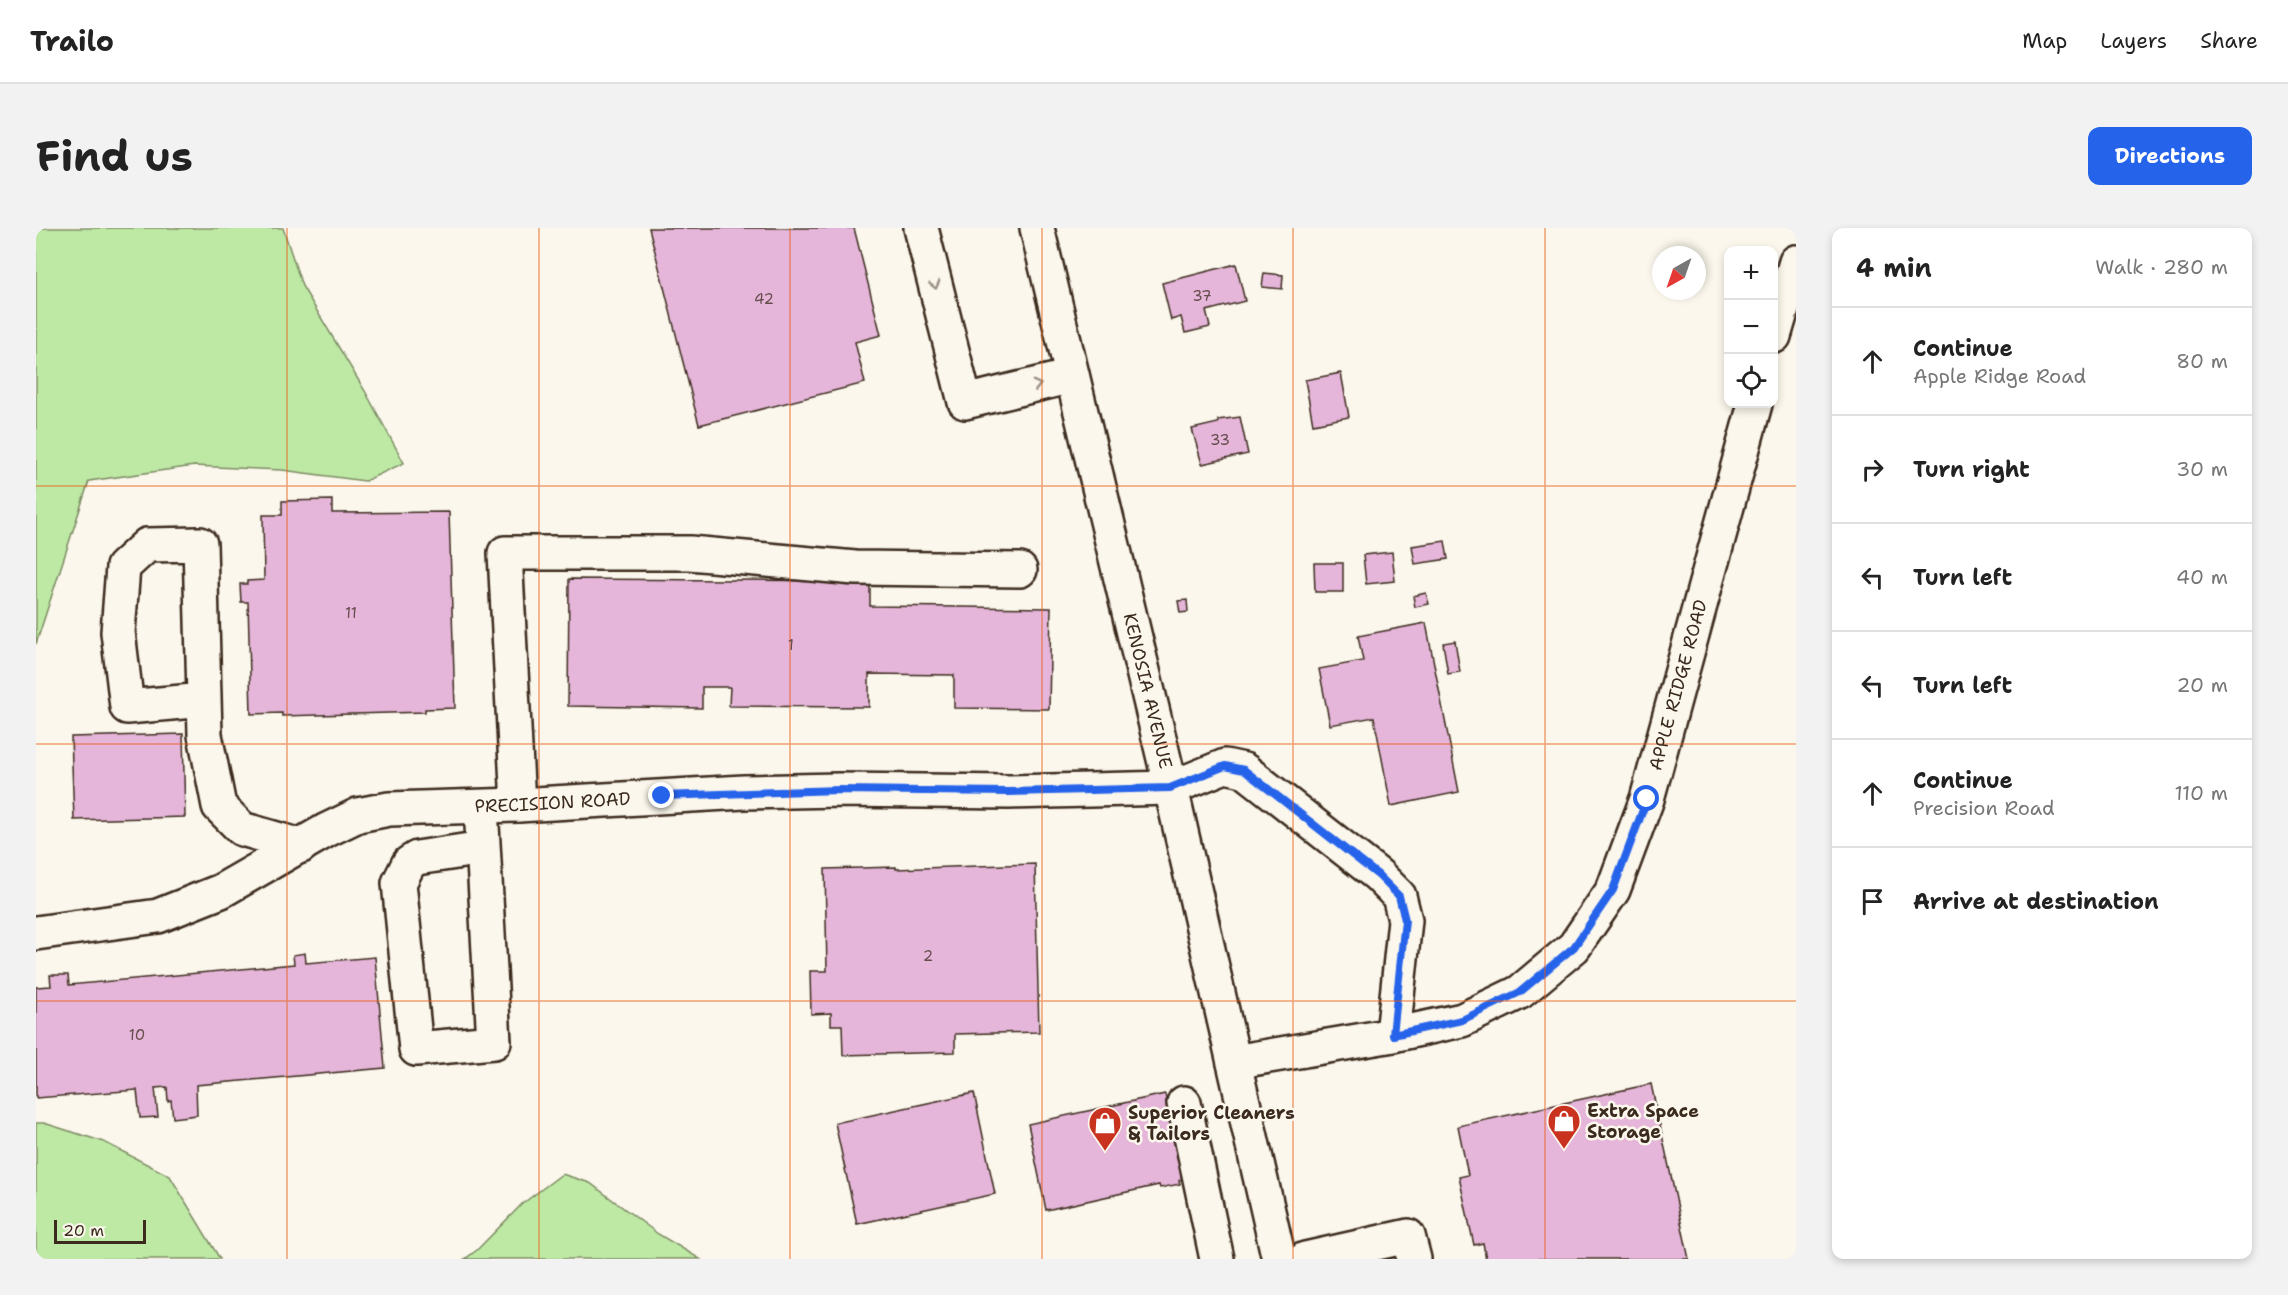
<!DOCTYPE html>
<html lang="en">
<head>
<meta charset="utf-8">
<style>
  :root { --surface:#fff; --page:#f2f2f2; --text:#222; --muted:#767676; --line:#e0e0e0; --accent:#2563eb }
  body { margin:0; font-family:"Shantell Sans",sans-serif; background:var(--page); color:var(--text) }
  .controls { position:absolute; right:18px; top:18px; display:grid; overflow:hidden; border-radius:12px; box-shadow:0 3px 9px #0003 }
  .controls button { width:54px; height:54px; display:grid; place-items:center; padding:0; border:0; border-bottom:2px solid var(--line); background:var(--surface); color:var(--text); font:30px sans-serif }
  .compass { position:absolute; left:1616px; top:18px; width:54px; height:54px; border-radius:50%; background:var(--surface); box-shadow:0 3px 9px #0003; rotate:220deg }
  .scale { position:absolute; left:18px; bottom:15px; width:92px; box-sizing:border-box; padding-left:6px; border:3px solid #3b2a1e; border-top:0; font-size:16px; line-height:21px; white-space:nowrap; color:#3b2a1e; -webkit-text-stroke:4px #fbf7ec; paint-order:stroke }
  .stop { position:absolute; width:18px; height:18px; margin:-14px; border:4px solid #2563eb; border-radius:50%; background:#fff }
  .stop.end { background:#2563eb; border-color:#fff; box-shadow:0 2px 6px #0008 }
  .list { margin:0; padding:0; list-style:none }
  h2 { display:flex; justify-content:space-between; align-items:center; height:78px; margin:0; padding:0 24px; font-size:26px }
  h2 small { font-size:20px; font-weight:400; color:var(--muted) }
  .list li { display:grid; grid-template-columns:39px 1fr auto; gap:18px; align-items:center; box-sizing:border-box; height:108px; padding:0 24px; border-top:2px solid var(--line) }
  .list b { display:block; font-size:22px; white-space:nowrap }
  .list p { margin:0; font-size:20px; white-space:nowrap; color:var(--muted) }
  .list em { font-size:20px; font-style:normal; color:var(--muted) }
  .icon { flex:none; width:33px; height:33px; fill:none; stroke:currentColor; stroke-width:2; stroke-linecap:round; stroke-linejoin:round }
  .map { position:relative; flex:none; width:1760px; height:1031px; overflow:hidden; border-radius:12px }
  header { display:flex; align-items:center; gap:36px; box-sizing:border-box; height:84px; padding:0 30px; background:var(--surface); border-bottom:2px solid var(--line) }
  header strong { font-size:28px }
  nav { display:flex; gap:33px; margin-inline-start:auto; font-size:21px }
  .intro { display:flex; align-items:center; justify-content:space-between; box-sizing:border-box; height:144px; padding:0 36px }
  h1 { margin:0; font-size:42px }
  .button { padding:15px 27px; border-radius:12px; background:var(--accent); color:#fff; font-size:21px; font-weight:700 }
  main { display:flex; gap:36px; padding:0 36px }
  aside { flex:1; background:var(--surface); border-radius:12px; box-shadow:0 3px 9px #0003 }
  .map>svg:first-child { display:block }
</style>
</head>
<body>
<header>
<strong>Trailo</strong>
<nav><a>Map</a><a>Layers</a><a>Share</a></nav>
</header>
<div class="intro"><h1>Find us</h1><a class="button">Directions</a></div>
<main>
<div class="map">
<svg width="1760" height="1031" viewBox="0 0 1760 1031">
  <rect width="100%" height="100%" fill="#fbf7ec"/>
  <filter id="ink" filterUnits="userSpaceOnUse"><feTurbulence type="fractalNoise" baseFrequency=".0167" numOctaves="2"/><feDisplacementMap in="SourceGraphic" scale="12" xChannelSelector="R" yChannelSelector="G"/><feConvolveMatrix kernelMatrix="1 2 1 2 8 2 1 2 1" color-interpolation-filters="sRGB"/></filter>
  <g filter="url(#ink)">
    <!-- green -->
    <g fill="#bee9a5" stroke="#7c8a62" stroke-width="1.5">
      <polygon points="0,0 247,0 266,58 329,163 368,235 329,253 246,242 158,238 53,253 0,416"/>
      <polygon points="0,895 8,895 68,914 134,948 184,1031 0,1031"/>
      <polygon points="526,946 554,955 622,1006 664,1031 429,1031 441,1022 486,976"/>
    </g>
    <!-- building -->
    <g fill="#e5b6d9" stroke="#3b2a1e" stroke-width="1.5">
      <polygon points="613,0 818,0 845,107 819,114 829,155 663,197"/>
      <polygon points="1200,36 1209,73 1170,83 1174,99 1149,105 1145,89 1135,92 1126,55"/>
      <polygon points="1228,45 1247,47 1246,61 1226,59"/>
      <polygon points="1305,145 1313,189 1277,196 1269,152"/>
      <polygon points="1204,189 1212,226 1166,236 1156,201 1182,195 1182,192"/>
      <polygon points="296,272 296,285 413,284 419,480 389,481 389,484 246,488 246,485 215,486 212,374 205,374 204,356 211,356 211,353 228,352 227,287 246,287 246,273"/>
      <polygon points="1409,313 1412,331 1379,336 1376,318"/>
      <polygon points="1356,324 1359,353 1330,356 1327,327"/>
      <polygon points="1278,335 1307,335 1307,364 1279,364"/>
      <polygon points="533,351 834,353 834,378 1015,380 1013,481 918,480 918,447 833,446 833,479 693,478 694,459 666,459 666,480 532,478"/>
      <polygon points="1390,365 1393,376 1379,379 1377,368"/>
      <polygon points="1151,372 1152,384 1144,385 1142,373"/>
      <polygon points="1390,395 1423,564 1355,578 1338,489 1294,497 1283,441 1327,433 1322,408"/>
      <polygon points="1419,413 1424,444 1412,446 1407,415"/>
      <polygon points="147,506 149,589 38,592 35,509"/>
      <polygon points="999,636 1003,804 919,806 919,824 807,827 806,797 795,797 795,785 775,786 774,743 791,743 789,641 860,639 860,641"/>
      <polygon points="269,725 270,735 339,729 349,840 160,857 161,887 137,890 135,872 132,873 131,859 119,860 122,889 104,890 101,862 0,870 0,759 15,758 14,747 32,747 33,757 258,736 257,727"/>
      <polygon points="1615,856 1653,1031 1450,1031 1447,1015 1438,1017 1423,949 1432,947 1422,898"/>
      <polygon points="938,865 959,966 821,996 799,895"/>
      <polygon points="1129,866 1147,951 1143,952 1144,956 1124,960 1123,957 1010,982 992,896"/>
    </g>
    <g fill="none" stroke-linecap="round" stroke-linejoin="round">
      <!-- minor casing -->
      <g stroke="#3b2a1e" stroke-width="38">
        <g id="minor">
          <polyline points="885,0 929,174 1036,148"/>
          <path id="s1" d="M 1001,0 L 1135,560 L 1243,1031"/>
          <polyline points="1738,108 1760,34"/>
          <polyline points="168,472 91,479 82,404 87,339 111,317 164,316 169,507 183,578 206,601 265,618"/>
          <polyline points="482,577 469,325 654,325 819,340 984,342"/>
          <polyline points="445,579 458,814 380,821 363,655 373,635 381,630 447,620"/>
          <path id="s2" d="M 0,705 L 122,688 L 185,663 L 291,602 L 322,587 L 353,581 L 482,577 L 708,564 L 803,562 L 973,564 L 1135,560 L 1189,538 L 1208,542 L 1342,647 L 1363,668 L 1369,692 L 1357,807"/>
          <path id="s3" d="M 1198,834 L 1357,807 L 1426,792 L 1484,764 L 1538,719 L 1577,662 L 1611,571 L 1719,176"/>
          <polyline points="1148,875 1181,1031"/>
          <polyline points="1269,1031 1372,1008 1378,1031"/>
        </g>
      </g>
      <!-- minor -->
      <use href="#minor" stroke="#fbf7ec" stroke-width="33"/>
    </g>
    <!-- one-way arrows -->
    <defs><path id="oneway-chevron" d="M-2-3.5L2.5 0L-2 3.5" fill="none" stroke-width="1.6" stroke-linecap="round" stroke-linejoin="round" transform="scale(1.5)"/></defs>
    <g stroke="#9b9085">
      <use href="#oneway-chevron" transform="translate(899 57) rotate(76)"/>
      <use href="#oneway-chevron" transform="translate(1001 157) rotate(-14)"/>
    </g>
  </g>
  <g fill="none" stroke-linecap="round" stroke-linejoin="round" filter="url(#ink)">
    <!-- route -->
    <polyline stroke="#2563eb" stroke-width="8" points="626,568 803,562 973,564 1134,560 1189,538 1208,542 1342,647 1363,668 1369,692 1357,807 1426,792 1484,764 1538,719 1577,662 1611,571"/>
  </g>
  <!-- grid -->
  <path fill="none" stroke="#e8590c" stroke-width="1.5" stroke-opacity="0.55" d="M 251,0 L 251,1031M 503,0 L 503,1031M 754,0 L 754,1031M 1006,0 L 1006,1031M 1257,0 L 1257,1031M 1509,0 L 1509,1031M 0,258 L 1760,258M 0,516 L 1760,516M 0,773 L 1760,773"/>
  <!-- icons -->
  <defs>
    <g id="shop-pin" transform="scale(1.725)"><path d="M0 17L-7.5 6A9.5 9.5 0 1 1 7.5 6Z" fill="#c8321e" stroke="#fbf7ec"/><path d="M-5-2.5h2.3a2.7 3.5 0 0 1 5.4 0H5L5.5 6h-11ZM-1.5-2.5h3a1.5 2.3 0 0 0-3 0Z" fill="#fff"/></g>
  </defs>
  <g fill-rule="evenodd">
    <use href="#shop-pin" x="1528" y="893"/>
    <use href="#shop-pin" x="1069" y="895"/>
  </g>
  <g text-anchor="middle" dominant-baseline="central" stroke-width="5" stroke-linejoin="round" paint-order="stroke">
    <!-- number labels -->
    <g font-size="15" fill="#664d4d">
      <text x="1166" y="68">37</text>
      <text x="728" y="71">42</text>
      <text x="1184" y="212">33</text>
      <text x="315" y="385">11</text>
      <text x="755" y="417">1</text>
      <text x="892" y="728">2</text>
      <text x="101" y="807">10</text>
    </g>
    <!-- street labels -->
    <g font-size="18" fill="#3b2a1e" stroke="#fbf7ec">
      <text stroke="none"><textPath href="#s3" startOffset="651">APPLE RIDGE ROAD</textPath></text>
      <text stroke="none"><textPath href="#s1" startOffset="476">KENOSIA AVENUE</textPath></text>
      <text stroke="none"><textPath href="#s2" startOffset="543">PRECISION ROAD</textPath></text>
    </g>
    <!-- poi labels -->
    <g font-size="18" font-weight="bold" fill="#3b2a1e" stroke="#fbf7ec" text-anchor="start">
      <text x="1551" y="883">Extra Space<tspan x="1551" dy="21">Storage</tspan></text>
      <text x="1092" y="885">Superior Cleaners<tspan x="1092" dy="21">&amp; Tailors</tspan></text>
    </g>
  </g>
</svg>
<div class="controls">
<button>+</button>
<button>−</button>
<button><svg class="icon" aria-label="locate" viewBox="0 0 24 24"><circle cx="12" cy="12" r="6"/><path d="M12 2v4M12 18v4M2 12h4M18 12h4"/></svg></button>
</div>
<svg class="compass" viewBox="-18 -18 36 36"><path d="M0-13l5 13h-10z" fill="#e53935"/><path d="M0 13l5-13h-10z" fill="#767676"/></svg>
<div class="scale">20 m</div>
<div class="stop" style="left:1611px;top:571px"></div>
<div class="stop end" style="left:626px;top:568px"></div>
</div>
<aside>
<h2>4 min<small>Walk · 280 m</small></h2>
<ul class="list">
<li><svg class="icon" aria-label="ahead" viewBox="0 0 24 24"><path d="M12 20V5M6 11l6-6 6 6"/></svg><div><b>Continue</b><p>Apple Ridge Road</p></div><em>80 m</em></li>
<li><svg class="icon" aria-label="right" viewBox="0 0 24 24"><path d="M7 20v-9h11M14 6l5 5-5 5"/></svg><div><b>Turn right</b></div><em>30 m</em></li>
<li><svg class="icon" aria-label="left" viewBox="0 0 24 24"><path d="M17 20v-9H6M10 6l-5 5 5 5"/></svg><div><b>Turn left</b></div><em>40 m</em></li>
<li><svg class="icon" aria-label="left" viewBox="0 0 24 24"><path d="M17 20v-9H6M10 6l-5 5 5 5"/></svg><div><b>Turn left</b></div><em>20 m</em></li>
<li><svg class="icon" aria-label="ahead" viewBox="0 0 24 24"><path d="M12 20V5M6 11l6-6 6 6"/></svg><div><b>Continue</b><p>Precision Road</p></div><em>110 m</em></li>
<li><svg class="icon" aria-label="arrive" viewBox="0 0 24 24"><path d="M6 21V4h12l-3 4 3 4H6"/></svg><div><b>Arrive at destination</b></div></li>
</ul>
</aside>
</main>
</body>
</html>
